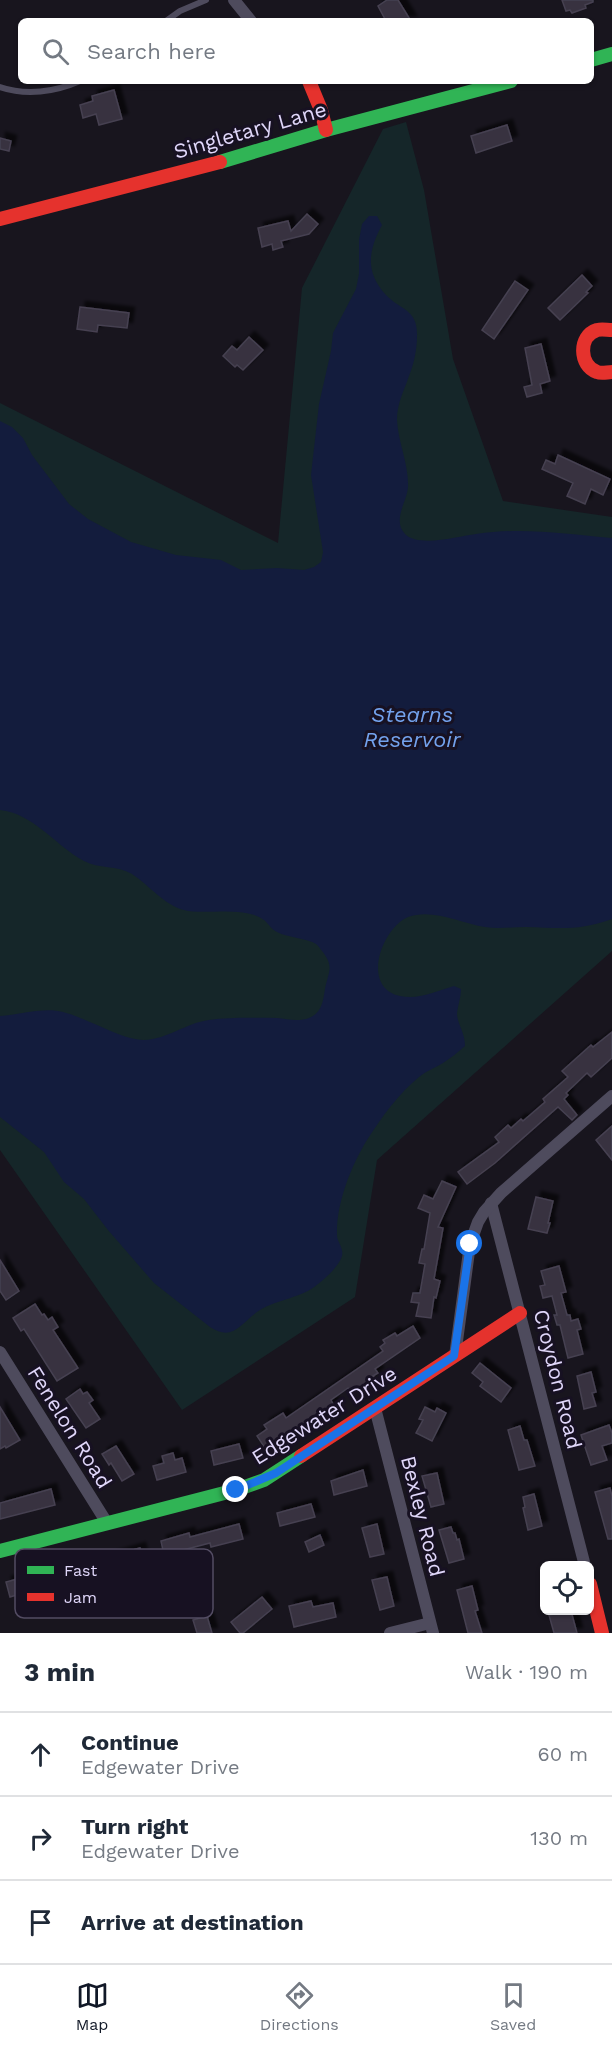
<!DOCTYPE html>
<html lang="en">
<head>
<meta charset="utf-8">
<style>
  :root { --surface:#fff; --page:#f6f6f7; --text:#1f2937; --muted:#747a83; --line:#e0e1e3; --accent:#111827 }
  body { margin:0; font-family:"Work Sans",sans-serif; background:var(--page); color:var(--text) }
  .controls { position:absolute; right:18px; bottom:18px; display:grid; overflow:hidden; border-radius:9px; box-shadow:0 2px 4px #0004 }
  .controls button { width:54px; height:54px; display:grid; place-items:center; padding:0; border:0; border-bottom:2px solid var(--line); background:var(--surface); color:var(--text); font:30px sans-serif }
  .stop { position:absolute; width:18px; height:18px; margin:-14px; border:4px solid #1a73e8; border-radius:50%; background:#fff }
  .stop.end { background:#1a73e8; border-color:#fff; box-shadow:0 2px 6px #0008 }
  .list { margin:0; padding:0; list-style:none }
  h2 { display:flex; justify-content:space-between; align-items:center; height:78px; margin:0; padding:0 24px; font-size:26px }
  h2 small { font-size:20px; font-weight:400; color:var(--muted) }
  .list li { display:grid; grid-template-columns:39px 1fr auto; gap:18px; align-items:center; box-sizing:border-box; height:84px; padding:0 24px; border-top:2px solid var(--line) }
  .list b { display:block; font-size:22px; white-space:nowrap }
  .list p { margin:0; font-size:20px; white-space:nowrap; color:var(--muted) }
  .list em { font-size:20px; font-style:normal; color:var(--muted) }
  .icon { flex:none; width:33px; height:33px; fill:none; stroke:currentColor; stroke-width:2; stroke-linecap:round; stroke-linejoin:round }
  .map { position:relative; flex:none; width:612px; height:1633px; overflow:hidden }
  .search { position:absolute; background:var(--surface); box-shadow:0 2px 4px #0004; left:18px; right:18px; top:18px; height:66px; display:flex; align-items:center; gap:15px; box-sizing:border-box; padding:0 21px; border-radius:9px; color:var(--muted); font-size:22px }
  .sheet { height:330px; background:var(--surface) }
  nav { display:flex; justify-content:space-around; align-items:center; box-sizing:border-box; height:84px; border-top:2px solid var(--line); background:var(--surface); font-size:16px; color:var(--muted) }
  nav a { display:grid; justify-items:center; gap:3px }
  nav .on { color:var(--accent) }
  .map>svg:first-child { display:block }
</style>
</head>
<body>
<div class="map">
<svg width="612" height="1633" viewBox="0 0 612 1633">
  <defs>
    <filter id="shadow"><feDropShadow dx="5.5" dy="-5.5" stdDeviation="1.5" flood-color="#0009"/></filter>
  </defs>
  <rect width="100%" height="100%" fill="#18151e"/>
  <!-- green -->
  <polygon fill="#152629" points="406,122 424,190 453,359 503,501 612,517 612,951 377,1160 355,1297 182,1410 0,1150 0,403 278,543 302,288 383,129"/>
  <!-- water -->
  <path fill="#131c3d" d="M 369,216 L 377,216 L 382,225 C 369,249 364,272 386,295 C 400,310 418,309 417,336 C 417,349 414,364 409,376 C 404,391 397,403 397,420 C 398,442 409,465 408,487 C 407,502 392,520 405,534 C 419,548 459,536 476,534 C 522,527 566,534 612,538 L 612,919 C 579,931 560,928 526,927 C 512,927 498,929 485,927 C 461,923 432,908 408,917 C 382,928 360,987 400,996 C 420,1000 436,991 454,986 L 461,989 C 461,997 458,1005 457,1013 C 457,1024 465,1032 465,1046 C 458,1052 451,1058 443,1063 C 435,1068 426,1071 419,1077 C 399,1093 381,1118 367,1140 C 351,1166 336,1204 337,1235 C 337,1242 344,1248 342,1256 C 339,1266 326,1278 318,1284 C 302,1298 278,1299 260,1310 C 242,1321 234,1343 210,1327 L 154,1283 L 108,1230 L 84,1199 L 64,1182 L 44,1152 L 0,1117 L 0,1016 C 20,1015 43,1007 63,1012 C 87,1018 122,1040 144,1040 C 168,1039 186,1023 209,1020 C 231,1017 255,1018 277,1018 C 287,1019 299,1022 309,1018 C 322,1013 323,1001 325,989 C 328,972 335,967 322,951 C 320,949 319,946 316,944 C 307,938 288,938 277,932 C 271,929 269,924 264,920 C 256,914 247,913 238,912 C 222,910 198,914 184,910 C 164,905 149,885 132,874 C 117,865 99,869 84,861 C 56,846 33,813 0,810 L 0,421 L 12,427 L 23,438 L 32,455 L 69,504 L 88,519 L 131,542 L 176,555 L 221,560 L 241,570 L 277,568 L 304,570 L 314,567 L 321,562 L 323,552 L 311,475 L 319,404 L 331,351 L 333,333 L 356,289 L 359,274 L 359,240 L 362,224 Z"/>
  <!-- building -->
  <g fill="#373340" stroke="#464151" stroke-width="1.5" filter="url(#shadow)">
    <polygon points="387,0 398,0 411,21 386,21 378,6"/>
    <polygon points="562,0 593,0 593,2 585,5 586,8 572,13 570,10 566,11"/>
    <polygon points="114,90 122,119 99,125 96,114 83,118 80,105 93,101 92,96"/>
    <polygon points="507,125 512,141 476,153 471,136"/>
    <polygon points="0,138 11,141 9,151 0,149"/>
    <polygon points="307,214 318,224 309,234 281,241 283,247 273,250 272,244 262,247 258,228 288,221 291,231"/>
    <polygon points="582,275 592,286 586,292 588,293 560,320 548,308"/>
    <polygon points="515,281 528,290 494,339 482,330"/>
    <polygon points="80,307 129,313 127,328 98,325 97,332 77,329"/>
    <polygon points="249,337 263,350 243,370 237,365 235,367 223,356 232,346 237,350"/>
    <polygon points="541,344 550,381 540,384 542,393 527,397 524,387 532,385 525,348"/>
    <polygon points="558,455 610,479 603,495 591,489 585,504 567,496 573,483 542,469 546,460 555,464"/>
    <polygon points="612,1032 612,1058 591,1077 587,1073 566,1093 568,1095 564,1099 577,1115 572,1120 558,1107 495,1163 467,1184 458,1172 499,1142 495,1137 508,1125 511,1128 521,1119 523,1121 545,1102 543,1099 568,1077 562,1071 591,1045 593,1047"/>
    <polygon points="612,1126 612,1160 596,1140"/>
    <polygon points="442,1181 456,1187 438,1227 443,1228 434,1279 440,1281 436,1298 434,1297 431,1318 416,1316 419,1303 411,1302 413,1293 420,1293 425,1264 419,1263 422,1249 424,1249 430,1213 418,1208 424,1195 433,1199"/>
    <polygon points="536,1197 553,1201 548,1223 550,1223 547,1233 528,1229"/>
    <polygon points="0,1260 19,1291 6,1300 0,1291"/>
    <polygon points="559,1266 566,1292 561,1293 567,1315 570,1315 571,1321 578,1319 581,1329 577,1330 583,1354 568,1358 560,1325 557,1325 554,1315 557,1315 552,1296 543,1298 540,1286 545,1285 541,1271"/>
    <polygon points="35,1304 42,1315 44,1314 48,1320 52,1317 58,1327 53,1330 78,1368 57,1381 24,1329 21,1331 13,1318"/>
    <polygon points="413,1326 420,1338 375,1369 378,1373 373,1376 374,1377 351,1393 348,1388 331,1400 333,1404 265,1448 257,1436 267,1429 264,1425 283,1413 286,1418 383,1351 380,1347 385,1343 383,1340 395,1333 397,1336"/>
    <polygon points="480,1363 511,1388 501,1402 480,1386 483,1382 472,1373"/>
    <polygon points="591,1372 596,1392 592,1393 596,1406 584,1409 577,1376"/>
    <polygon points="80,1389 83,1394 87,1392 93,1400 89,1403 100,1419 86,1428 66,1399"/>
    <polygon points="0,1407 20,1440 6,1448 5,1446 0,1449"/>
    <polygon points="425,1407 435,1412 437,1408 446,1413 432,1441 416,1433 423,1420 419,1419"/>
    <polygon points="609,1425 612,1433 612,1443 602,1446 607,1460 591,1465 581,1435"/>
    <polygon points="520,1426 524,1440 527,1440 535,1466 519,1470 508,1430"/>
    <polygon points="239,1444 243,1458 214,1465 211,1451"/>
    <polygon points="116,1446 134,1474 122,1481 111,1463 109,1465 102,1454"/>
    <polygon points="173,1453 175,1460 182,1458 186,1472 157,1480 153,1466 164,1463 162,1456"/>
    <polygon points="363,1470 367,1486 334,1495 331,1481"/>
    <polygon points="437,1473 444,1504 431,1507 422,1476"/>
    <polygon points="610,1488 612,1496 612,1539 608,1539 595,1492"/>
    <polygon points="51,1489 55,1505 0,1519 0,1503"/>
    <polygon points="534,1494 542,1526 528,1530 523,1508 525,1507 523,1497"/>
    <polygon points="311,1504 315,1517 280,1526 277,1513"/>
    <polygon points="239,1524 243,1539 211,1547 210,1543 164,1555 161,1541 189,1533 190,1537"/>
    <polygon points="377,1524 384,1554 370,1557 362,1528"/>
    <polygon points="451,1527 453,1533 455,1533 457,1540 459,1539 464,1559 449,1563 439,1530"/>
    <polygon points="320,1535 324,1545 309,1552 305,1542"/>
    <polygon points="140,1548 147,1571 133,1575 131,1567 116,1571 112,1556"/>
    <polygon points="36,1574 43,1600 33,1603 30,1591 10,1597 6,1582"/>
    <polygon points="387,1577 394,1606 380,1610 372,1580"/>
    <polygon points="472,1586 478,1610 475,1611 482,1633 468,1633 457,1590"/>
    <polygon points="262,1597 272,1609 243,1633 240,1633 231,1622"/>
    <polygon points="311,1601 313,1607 333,1603 336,1617 294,1627 289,1606"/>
    <polygon points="571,1611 577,1633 554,1633 549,1615"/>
    <polygon points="207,1616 212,1633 197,1633 193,1620"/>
  </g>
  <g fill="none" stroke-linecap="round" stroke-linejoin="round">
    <!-- lane -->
    <g stroke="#4e4b5d" stroke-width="6">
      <polyline points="166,21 180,11 206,0"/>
      <path d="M 0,87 C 26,96 55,92 80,81"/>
    </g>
    <!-- street -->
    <g stroke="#4e4b5d" stroke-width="12">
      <polyline points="234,0 251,21"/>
      <polyline points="491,1203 585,1566"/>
      <polyline points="0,1352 107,1523"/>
      <polyline points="455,1356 470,1244 478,1222 484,1212 501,1193 612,1096"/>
      <polyline points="375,1408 433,1633"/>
      <polyline points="390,1633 430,1623"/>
    </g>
    <!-- fast -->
    <g stroke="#30b455" stroke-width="14">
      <polyline points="591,60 612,54"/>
      <polyline points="220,162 326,130 511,81"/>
      <polyline points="0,1551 236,1490 264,1480 301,1456"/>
    </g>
    <!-- jam -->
    <g stroke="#e5322d" stroke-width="14">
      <polyline points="309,81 321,110 326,130"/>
      <polyline points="0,219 220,162"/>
      <path d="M 612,330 C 607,330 602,329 597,330 C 578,336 579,366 597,372 C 602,374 607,372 612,372"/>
      <polyline points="301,1456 520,1313"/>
      <polyline points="590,1584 602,1633"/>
    </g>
  </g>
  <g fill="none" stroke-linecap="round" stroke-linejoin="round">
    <!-- route -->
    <polyline stroke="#1a73e8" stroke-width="8" points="236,1490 276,1473 454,1356 470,1244"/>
  </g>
  <g text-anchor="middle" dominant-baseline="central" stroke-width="6" stroke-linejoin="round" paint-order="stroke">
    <!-- street labels -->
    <g font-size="21" fill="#e0d7fa" stroke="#171122">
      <text transform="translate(250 130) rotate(-16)">Singletary Lane</text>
      <text transform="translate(558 1379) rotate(76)">Croydon Road</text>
      <text transform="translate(324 1415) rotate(-32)">Edgewater Drive</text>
      <text transform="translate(70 1427) rotate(58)">Fenelon Road</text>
      <text transform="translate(423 1516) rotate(76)">Bexley Road</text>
    </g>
    <!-- water labels -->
    <g font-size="22" font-style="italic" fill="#73a2ed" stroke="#171122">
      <text x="412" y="714">Stearns<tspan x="412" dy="25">Reservoir</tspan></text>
    </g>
  </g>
  <!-- legend -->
  <rect x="15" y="1549" width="198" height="69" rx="9" fill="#171122" stroke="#534c63" stroke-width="1.5"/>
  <rect x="27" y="1566" width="27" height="8" fill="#30b455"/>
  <rect x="27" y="1593" width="27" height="8" fill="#e5322d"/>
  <g font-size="16" fill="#e0d7fa">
    <text x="64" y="1576">Fast</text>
    <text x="64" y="1603">Jam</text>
  </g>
</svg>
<div class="controls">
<button><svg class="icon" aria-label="locate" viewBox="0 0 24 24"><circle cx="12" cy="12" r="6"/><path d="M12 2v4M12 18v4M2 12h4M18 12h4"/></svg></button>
</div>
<div class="stop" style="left:470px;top:1244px"></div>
<div class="stop end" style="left:236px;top:1490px"></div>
<div class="search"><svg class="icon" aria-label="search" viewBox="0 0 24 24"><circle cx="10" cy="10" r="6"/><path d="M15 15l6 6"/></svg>Search here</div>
</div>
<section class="sheet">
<h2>3 min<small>Walk · 190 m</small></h2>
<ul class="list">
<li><svg class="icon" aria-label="ahead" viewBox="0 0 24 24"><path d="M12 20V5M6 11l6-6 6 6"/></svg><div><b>Continue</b><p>Edgewater Drive</p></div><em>60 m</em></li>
<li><svg class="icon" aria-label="right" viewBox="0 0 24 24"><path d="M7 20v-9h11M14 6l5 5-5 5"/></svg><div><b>Turn right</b><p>Edgewater Drive</p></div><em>130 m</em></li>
<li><svg class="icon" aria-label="arrive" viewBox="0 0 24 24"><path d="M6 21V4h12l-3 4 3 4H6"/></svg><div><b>Arrive at destination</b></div></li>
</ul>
</section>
<nav>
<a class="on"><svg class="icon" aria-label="map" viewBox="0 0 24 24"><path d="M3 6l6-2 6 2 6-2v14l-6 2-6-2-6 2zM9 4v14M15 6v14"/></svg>Map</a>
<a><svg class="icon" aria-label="directions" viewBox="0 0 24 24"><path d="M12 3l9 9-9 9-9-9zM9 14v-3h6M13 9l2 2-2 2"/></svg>Directions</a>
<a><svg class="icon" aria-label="saved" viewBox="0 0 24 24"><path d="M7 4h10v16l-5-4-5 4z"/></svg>Saved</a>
</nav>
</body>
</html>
